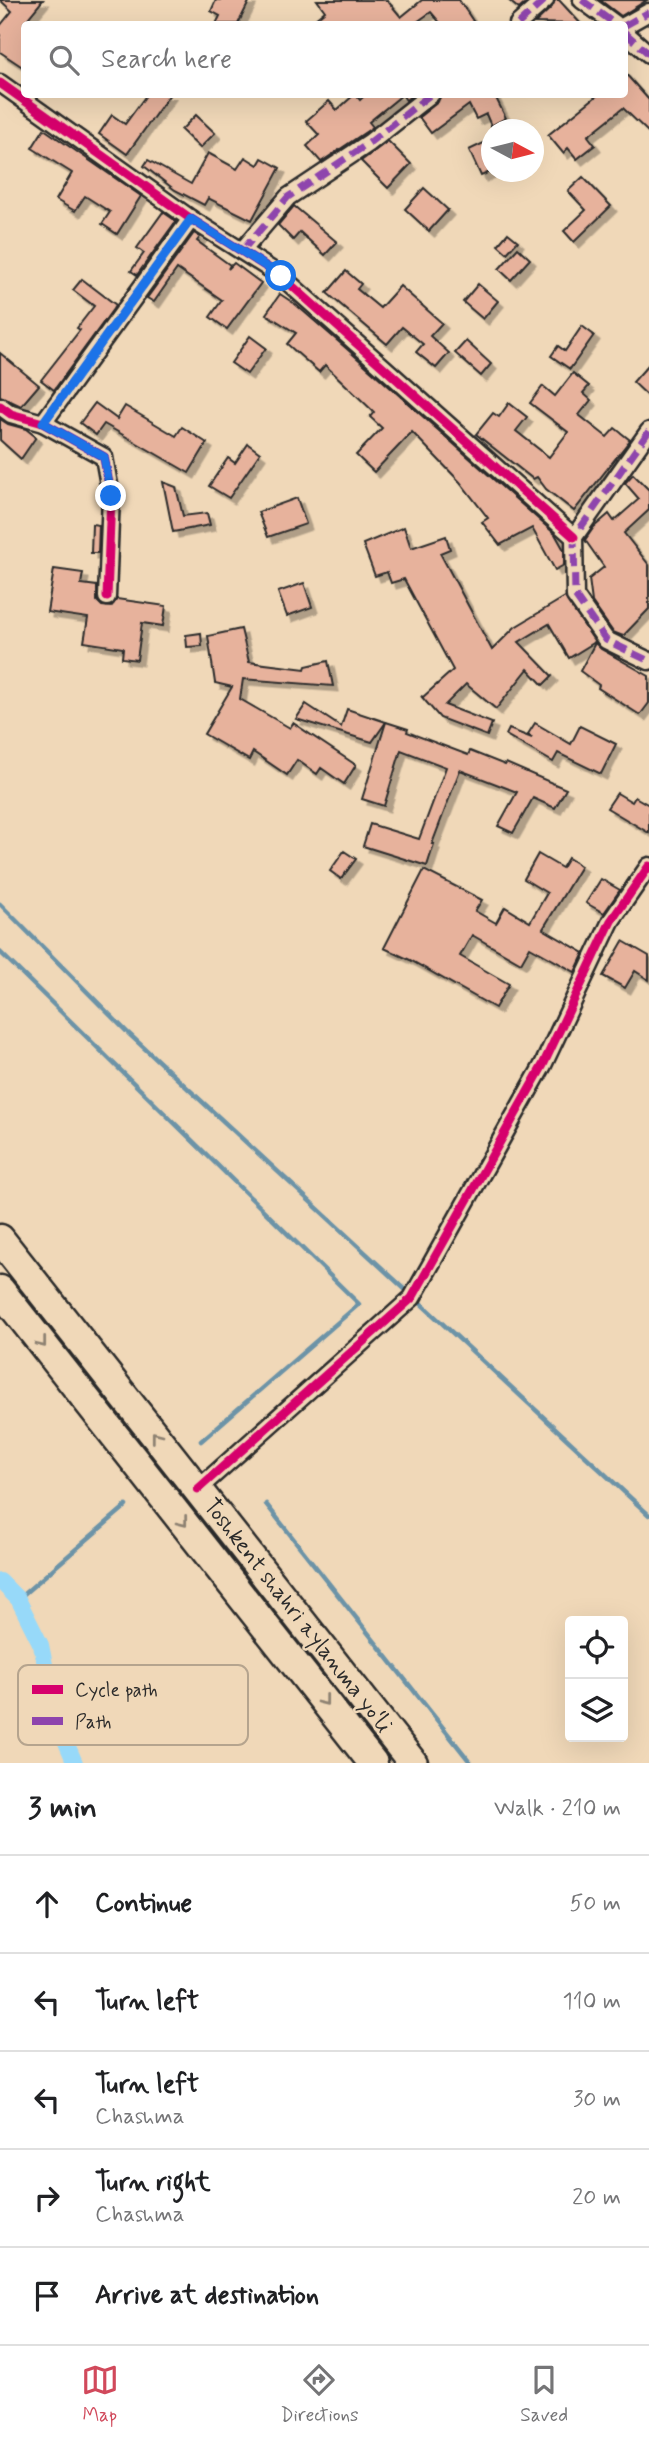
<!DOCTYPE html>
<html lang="en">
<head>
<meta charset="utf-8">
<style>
  :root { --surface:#fff; --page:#f6f6f6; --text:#202124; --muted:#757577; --line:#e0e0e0; --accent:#d1495b }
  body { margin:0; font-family:Mynerve,sans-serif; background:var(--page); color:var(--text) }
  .controls { position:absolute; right:21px; bottom:21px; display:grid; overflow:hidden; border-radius:7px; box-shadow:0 7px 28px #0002 }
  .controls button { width:63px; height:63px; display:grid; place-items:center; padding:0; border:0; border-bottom:2px solid var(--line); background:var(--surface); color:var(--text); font:35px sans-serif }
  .compass { position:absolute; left:481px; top:119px; width:63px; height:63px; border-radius:50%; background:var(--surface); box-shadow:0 7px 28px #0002; rotate:97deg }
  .stop { position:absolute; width:21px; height:21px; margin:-16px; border:5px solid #1a73e8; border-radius:50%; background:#fff }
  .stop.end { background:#1a73e8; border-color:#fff; box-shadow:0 2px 7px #0008 }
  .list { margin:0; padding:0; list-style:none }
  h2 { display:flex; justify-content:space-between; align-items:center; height:91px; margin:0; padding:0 28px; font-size:30px }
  h2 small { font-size:23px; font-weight:400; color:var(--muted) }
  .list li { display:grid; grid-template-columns:46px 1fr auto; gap:21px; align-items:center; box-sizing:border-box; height:98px; padding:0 28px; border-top:2px solid var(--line) }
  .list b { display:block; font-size:26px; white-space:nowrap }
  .list p { margin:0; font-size:23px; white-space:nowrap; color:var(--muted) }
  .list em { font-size:23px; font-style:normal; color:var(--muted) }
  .icon { flex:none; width:38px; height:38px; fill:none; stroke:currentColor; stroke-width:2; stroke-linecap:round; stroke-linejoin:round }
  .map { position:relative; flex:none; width:649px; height:1763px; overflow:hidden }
  .search { position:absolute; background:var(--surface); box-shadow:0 7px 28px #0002; left:21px; right:21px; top:21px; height:77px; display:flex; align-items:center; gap:18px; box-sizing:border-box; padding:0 24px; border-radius:7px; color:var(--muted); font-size:26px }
  .sheet { height:581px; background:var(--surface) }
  nav { display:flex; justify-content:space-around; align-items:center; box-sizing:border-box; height:98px; border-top:2px solid var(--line); background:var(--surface); font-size:19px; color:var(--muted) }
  nav a { display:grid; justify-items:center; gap:4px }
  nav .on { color:var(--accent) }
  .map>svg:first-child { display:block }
</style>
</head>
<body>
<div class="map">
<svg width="649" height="1763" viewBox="0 0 649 1763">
  <defs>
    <filter id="shadow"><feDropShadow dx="5.5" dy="5.5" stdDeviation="0" flood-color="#0004"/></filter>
  </defs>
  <rect width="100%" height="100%" fill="#f0d8b8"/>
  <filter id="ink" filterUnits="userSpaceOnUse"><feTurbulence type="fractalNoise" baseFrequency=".0143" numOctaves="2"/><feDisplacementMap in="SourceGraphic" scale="14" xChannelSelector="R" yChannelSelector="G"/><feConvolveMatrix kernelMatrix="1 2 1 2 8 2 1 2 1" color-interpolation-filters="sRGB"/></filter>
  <g filter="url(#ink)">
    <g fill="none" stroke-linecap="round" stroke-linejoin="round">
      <!-- stream -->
      <g stroke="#6c93a7" stroke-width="4.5">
        <polyline points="0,904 128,1033 409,1293"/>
        <polyline points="0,952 359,1304 201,1441"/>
        <polyline points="416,1299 649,1515"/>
        <polyline points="266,1504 471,1763"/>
        <polyline points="18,1599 126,1506"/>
      </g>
      <!-- canal -->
      <polyline stroke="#97d9f9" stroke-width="16" points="0,1581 18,1599 41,1645 56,1719 75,1763"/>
    </g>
    <!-- building -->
    <g fill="#e7b29c" stroke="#2b2b2b" stroke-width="2" filter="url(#shadow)">
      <polygon points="0,0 43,0 24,23 24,68 0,52 0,26 12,11"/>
      <polygon points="216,0 250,0 238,24 216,24 220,16 211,11"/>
      <polygon points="317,0 387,0 401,17 422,0 459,0 475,24 441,24 431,12 414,24 309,24 325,11"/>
      <polygon points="508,0 529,0 519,9"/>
      <polygon points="555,0 559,0 581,24 535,23 552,7"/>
      <polygon points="600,0 647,0 621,16"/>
      <polygon points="625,73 649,100 649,133 623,108 588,136 595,145 577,159 568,148 563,153 548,135 599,94 625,94"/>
      <polygon points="147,94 170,94 127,154 99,134 112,115 125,124"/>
      <polygon points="355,94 360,100 366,94 413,94 406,100 402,95 369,122 373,127 321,162 307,146 319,135 306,121 329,101 337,110"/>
      <polygon points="441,94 494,94 506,118 491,126 486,114 476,119 469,105 431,133 419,117 438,102"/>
      <polygon points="196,115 215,133 200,148 181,130"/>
      <polygon points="44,129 141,196 117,234 102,224 110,212 85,196 75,211 56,200 72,173 32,148"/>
      <polygon points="492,139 492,171 481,176 469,150"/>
      <polygon points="388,141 411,164 388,188 361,161"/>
      <polygon points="208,153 237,169 245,157 258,165 262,158 280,168 252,220 208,198 204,205 175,190 144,166 148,160 191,184"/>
      <polygon points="583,177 611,206 574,242 564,231 586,210 568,191"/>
      <polygon points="424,188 448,210 429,231 405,209"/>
      <polygon points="294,206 337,242 325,255 300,232 293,240 278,225"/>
      <polygon points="163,212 176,221 137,275 131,271 144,253 137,248"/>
      <polygon points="194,233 200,237 197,241 230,265 228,269 234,263 261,283 227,329 210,317 222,300 177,269 154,302 147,298"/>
      <polygon points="508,233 518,241 507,253 498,245"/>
      <polygon points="518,248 530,259 511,280 499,269"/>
      <polygon points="346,271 361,284 357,289 380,308 400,286 442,323 430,336 449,353 436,368 416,352 423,344 402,327 387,344 327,293"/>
      <polygon points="82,279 116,305 54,390 41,380 80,330 77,328 94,306 73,290"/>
      <polygon points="478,284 498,301 483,319 463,302"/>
      <polygon points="280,294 295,304 347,349 555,534 564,550 564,565 555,570 532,528 500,545 482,522 488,518 460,482 412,432 374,472 356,455 382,428 370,417 374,412 325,365 319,372 287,344 296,333 266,314"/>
      <polygon points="582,326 594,335 570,369 551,356 558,346 565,351"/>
      <polygon points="250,336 266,348 247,374 231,363"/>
      <polygon points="466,341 491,364 481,376 455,353"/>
      <polygon points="0,353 39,385 21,406 0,396"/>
      <polygon points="649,364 649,397 633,382"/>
      <polygon points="573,373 589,386 583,393 591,400 579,415 607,437 615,428 630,440 574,511 546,489 537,477 533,479 476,434 493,413 499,417 509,403 527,417 516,431 549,457 568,432 530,403 543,386 555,396"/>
      <polygon points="95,403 117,419 125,406 176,436 182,427 207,443 189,473 104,424 96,435 80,423"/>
      <polygon points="0,419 8,424 26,429 36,437 21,459 0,440"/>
      <polygon points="248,444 260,453 229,498 209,486 228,458 235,463"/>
      <polygon points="633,474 649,490 649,510 624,533 649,565 649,609 623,636 613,632 592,602 589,579 604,567 585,540 594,527 609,514 614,521 639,499 625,483"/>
      <polygon points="163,482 176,487 183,516 207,513 210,525 173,532"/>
      <polygon points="297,498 306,524 268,537 258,512"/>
      <polygon points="92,524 99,525 98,553 91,553"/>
      <polygon points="404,527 411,548 446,536 450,549 440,553 492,650 515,627 565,597 595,642 569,658 549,624 519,642 552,676 543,685 528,669 496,709 466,684 445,705 492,723 487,736 440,718 421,696 423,697 453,670 404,579 391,583 387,572 375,576 363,544"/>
      <polygon points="54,569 83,573 81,584 97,586 97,601 102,606 111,607 117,599 166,606 163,626 142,623 137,660 122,658 123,648 84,642 88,618 47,612"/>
      <polygon points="304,583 312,607 287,616 278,592"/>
      <polygon points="241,629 249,662 305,669 306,666 328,661 333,686 243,679 240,699 290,728 293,723 356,765 344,784 321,768 317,774 297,760 287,775 253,752 249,760 204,734 232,687 215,683 208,636"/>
      <polygon points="201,633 202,646 187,647 186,635"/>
      <polygon points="595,643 601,649 649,676 649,703 640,715 598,688 599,685 580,671"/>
      <polygon points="306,704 341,727 347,709 386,722 372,742 296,719"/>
      <polygon points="386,722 408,729 407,732 468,755 470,751 505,765 506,763 566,789 555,808 533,798 513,833 498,826 517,792 460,770 432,844 434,844 427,866 363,846 370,824 419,839 446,767 401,750 384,806 362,799"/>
      <polygon points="535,723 571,744 580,726 616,744 601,774 558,753 553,762 506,735 509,729 532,738 528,734"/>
      <polygon points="617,793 632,802 635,797 649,805 649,833 607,808"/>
      <polygon points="344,851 356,859 341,879 330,871"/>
      <polygon points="538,854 562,868 568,858 581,866 543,929 584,953 575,972 530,947 521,963 472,935 460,956 509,984 495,1008 410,960 384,948 424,870 482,900 475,911 496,923 505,907 530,922 547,893 524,879"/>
      <polygon points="601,879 620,890 604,913 586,903"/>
      <polygon points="623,941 649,956 649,980 635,971 625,988 603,976"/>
    </g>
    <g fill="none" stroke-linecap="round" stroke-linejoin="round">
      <!-- street casing -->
      <g stroke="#2b2b2b" stroke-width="21">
        <g id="street">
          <polyline points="582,0 615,24"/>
          <polyline points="518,24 545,0"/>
          <polyline points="624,26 649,12"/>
          <polyline points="624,32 649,54"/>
          <polyline points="0,83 191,219 281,276 574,537"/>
          <polyline points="242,251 288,197 369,143 431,94"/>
          <polyline points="0,406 11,414 43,423 104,457 111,496 107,597"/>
          <polyline points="43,423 191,219"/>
          <polyline points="649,431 574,537 575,596 606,640 649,661"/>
          <polyline points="198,1489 412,1298 543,1065 611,921 649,866"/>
        </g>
      </g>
      <!-- highway casing -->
      <g stroke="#2b2b2b" stroke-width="33">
        <g id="highway">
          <polyline points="0,1239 413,1763"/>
          <polyline points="0,1290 373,1763"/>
        </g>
      </g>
      <!-- street -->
      <use href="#street" stroke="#f0d8b8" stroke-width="16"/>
      <!-- highway -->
      <use href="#highway" stroke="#f0d8b8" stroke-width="28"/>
      <!-- quiet -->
      <g stroke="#8e44ad" stroke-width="7" stroke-dasharray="14 7" stroke-linecap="butt">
        <polyline points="582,0 615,24"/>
        <polyline points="518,24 545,0"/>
        <polyline points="624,26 649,12"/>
        <polyline points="624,32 649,54"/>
        <polyline points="242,251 288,197 369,143 431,94"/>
        <polyline points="43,423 191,219"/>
        <polyline points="649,431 574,537 575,596 606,640 649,661"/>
      </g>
      <!-- cycleway casing -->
      <g stroke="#f0d8b8" stroke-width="13">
        <g id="cycleway">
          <polyline points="0,83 191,219 281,276 574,537"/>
          <polyline points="0,406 11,414 43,423 104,457 111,496 107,597"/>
          <polyline points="198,1489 412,1298 543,1065 611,921 649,866"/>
        </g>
      </g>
      <!-- cycleway -->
      <use href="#cycleway" stroke="#d6006c" stroke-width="9"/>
    </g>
    <!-- one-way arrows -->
    <defs><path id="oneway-chevron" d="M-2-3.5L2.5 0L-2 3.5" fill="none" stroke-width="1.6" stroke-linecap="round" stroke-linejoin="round" transform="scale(1.75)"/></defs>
    <g stroke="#8e8272">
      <use href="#oneway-chevron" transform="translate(42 1343) rotate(52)"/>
      <use href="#oneway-chevron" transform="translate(156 1436) rotate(-128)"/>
      <use href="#oneway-chevron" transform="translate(183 1522) rotate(52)"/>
      <use href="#oneway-chevron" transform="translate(324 1701) rotate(52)"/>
    </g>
  </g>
  <g fill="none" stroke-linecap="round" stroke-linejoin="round" filter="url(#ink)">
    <!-- route -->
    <polyline stroke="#1a73e8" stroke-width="9" points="111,496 104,457 43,423 191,219 281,276"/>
  </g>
  <g text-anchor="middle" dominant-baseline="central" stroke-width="5" stroke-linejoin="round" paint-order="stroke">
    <!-- street labels -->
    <g font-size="23" fill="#2b2b2b" stroke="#f0d8b8">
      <text transform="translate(297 1616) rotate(52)">Toshkent shahri aylanma yoʻli</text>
    </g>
  </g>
  <!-- legend -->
  <rect x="18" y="1665" width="230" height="80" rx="10" fill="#f0d8b8" stroke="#b5a48e" stroke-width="2"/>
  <rect x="32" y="1685" width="31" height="9" fill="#d6006c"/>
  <rect x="32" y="1717" width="31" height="8" fill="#8e44ad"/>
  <g font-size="19" fill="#2b2b2b">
    <text x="75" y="1696">Cycle path</text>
    <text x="75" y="1728">Path</text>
  </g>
</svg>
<div class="controls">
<button><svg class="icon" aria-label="locate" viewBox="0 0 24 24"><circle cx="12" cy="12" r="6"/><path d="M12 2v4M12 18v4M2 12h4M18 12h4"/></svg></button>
<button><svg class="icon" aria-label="layers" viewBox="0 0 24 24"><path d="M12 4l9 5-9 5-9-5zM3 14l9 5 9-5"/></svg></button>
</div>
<svg class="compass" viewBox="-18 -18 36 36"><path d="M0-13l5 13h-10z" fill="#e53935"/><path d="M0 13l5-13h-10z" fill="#757577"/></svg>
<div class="stop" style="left:281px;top:276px"></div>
<div class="stop end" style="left:111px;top:496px"></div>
<div class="search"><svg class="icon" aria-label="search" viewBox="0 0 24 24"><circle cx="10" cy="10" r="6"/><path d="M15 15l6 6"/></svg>Search here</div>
</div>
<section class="sheet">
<h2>3 min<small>Walk · 210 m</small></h2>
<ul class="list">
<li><svg class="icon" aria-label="ahead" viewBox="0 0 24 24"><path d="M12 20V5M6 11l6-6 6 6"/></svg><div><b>Continue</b></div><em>50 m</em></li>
<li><svg class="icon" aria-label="left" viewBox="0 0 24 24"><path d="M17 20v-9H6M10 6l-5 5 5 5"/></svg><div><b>Turn left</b></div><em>110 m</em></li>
<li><svg class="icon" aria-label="left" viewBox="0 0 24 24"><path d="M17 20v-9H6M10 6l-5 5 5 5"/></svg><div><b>Turn left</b><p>Chashma</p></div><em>30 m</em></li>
<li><svg class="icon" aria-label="right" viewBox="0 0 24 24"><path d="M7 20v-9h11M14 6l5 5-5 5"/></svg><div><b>Turn right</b><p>Chashma</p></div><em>20 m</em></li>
<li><svg class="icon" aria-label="arrive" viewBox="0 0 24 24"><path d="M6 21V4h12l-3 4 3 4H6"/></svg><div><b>Arrive at destination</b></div></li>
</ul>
</section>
<nav>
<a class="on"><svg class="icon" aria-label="map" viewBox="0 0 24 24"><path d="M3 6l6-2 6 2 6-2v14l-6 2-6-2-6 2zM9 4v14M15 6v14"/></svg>Map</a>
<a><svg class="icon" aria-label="directions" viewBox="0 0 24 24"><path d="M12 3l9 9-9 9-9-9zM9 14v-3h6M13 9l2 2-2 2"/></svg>Directions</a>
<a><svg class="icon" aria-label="saved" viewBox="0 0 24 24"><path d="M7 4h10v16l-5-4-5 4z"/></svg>Saved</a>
</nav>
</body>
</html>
